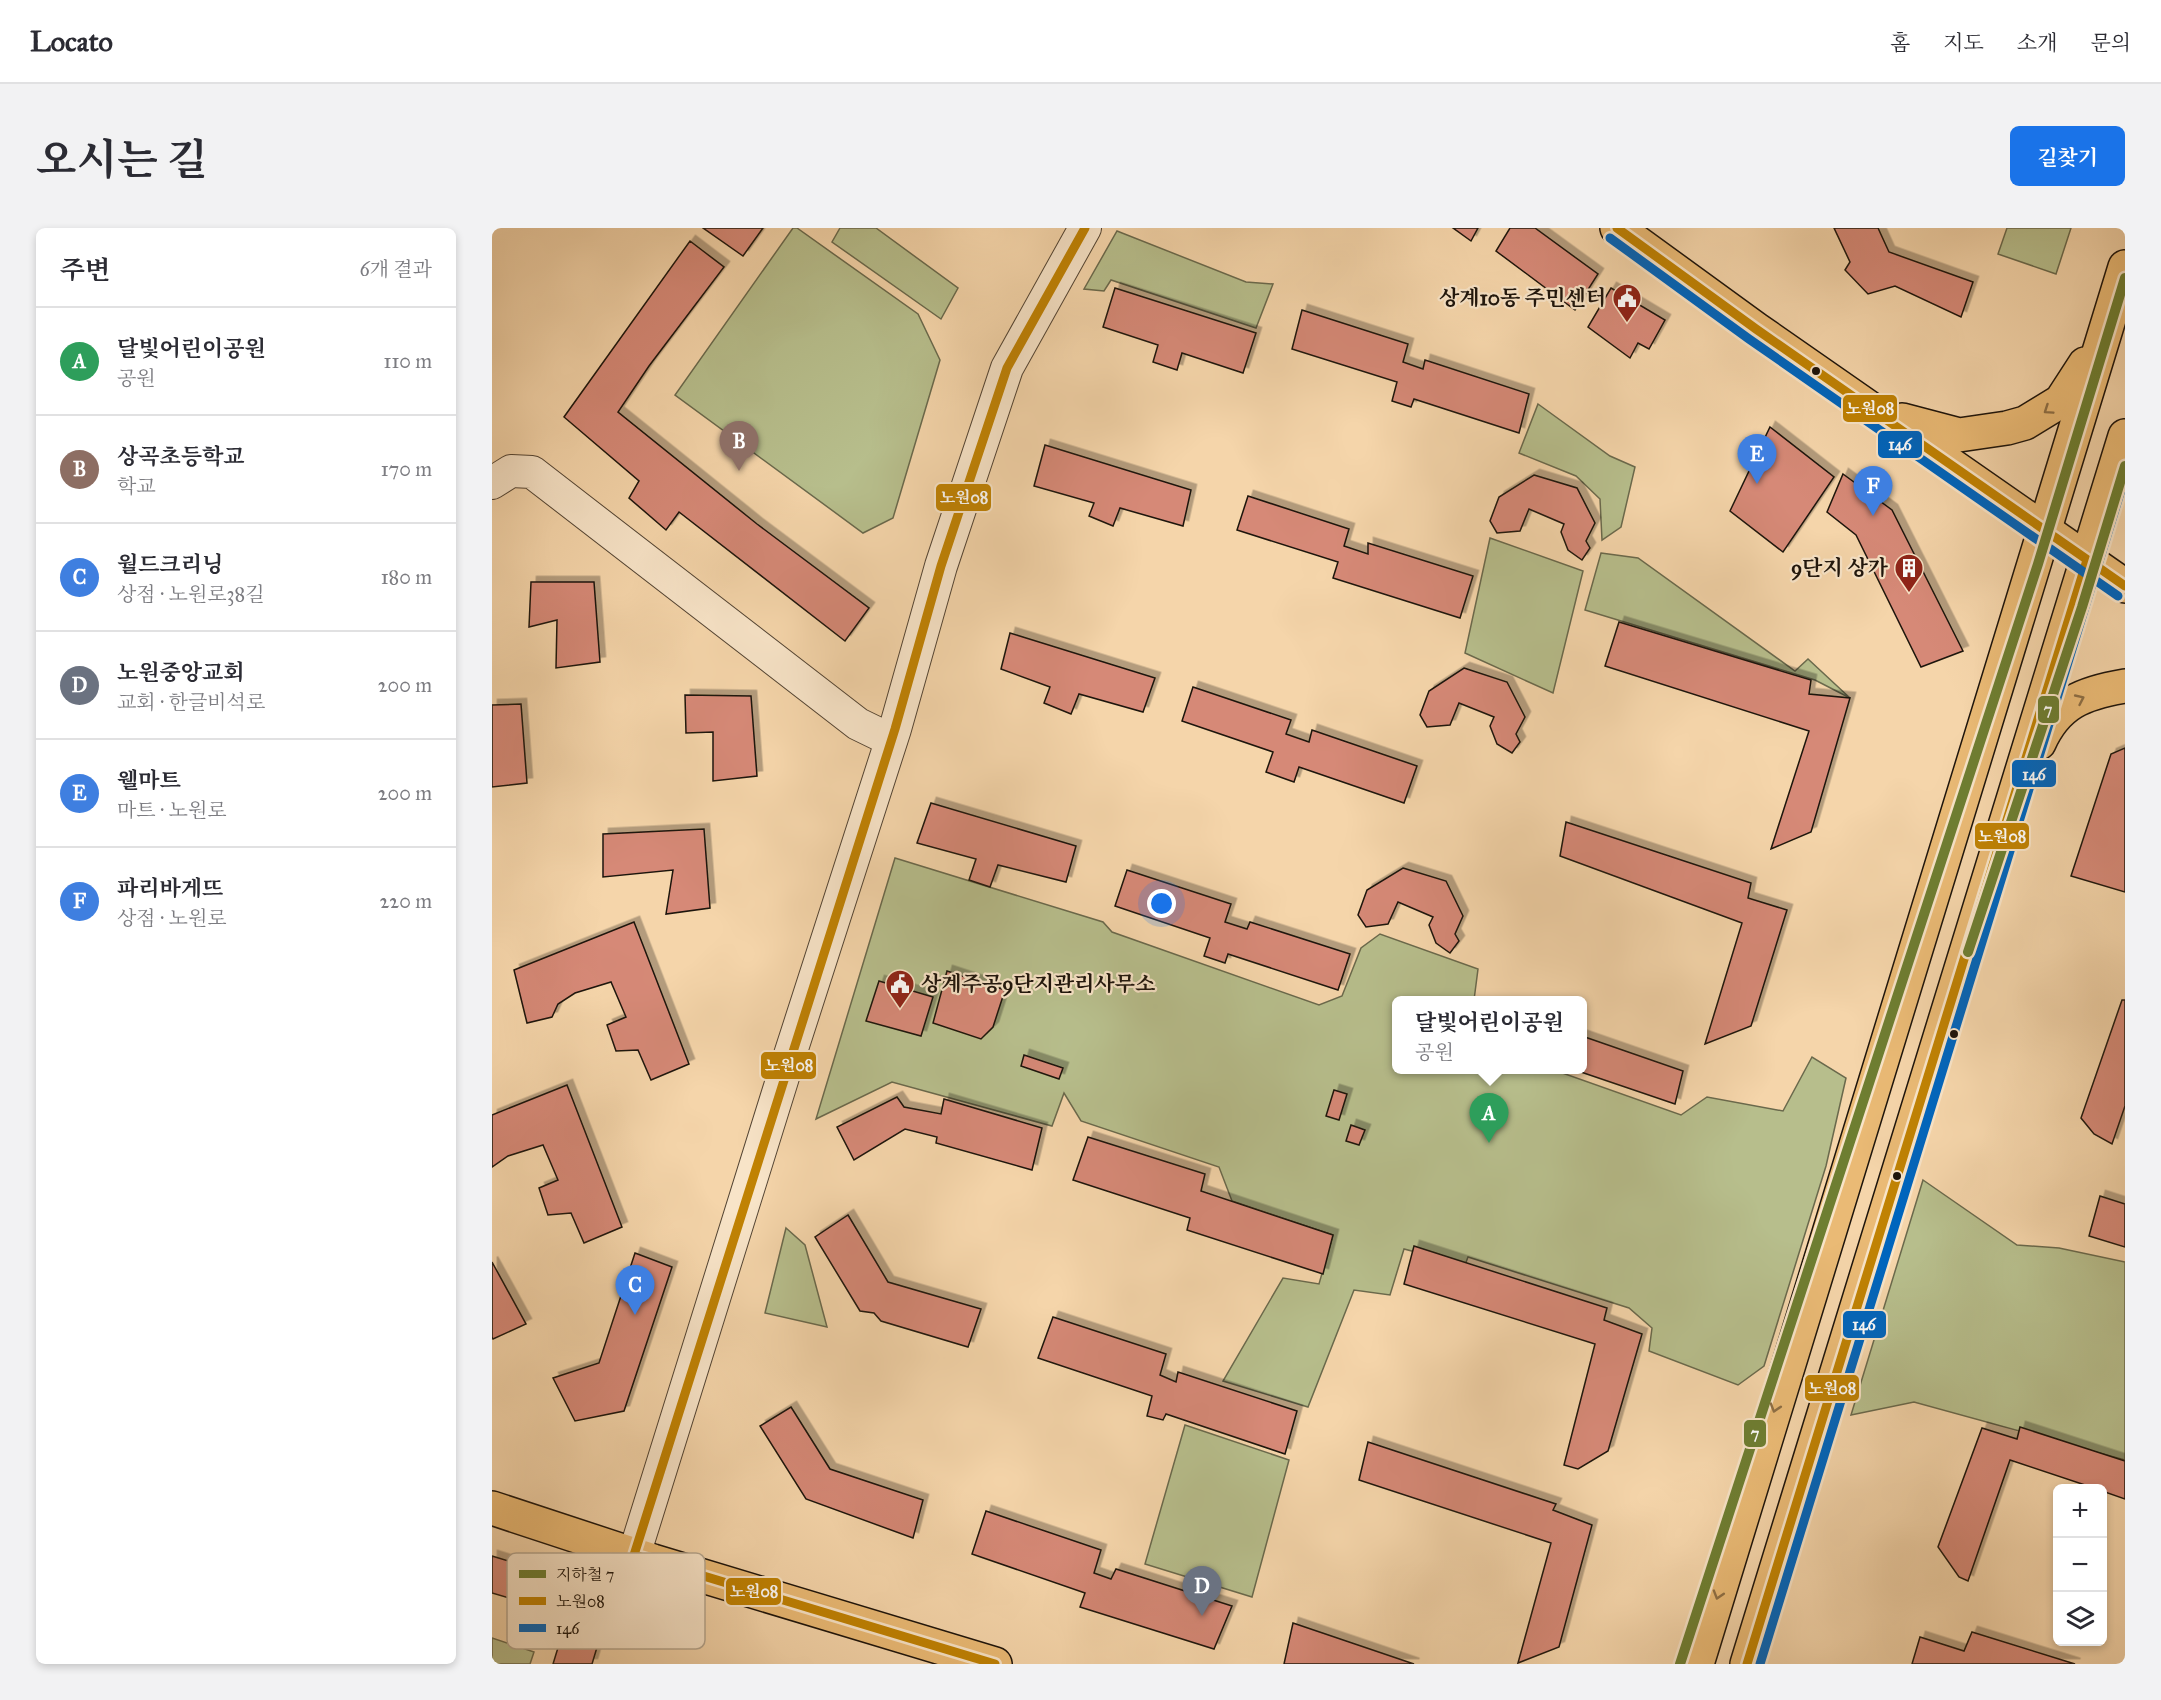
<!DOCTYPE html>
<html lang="ko">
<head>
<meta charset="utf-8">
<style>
  :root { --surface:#fff; --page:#f2f2f3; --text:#2b2b33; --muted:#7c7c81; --line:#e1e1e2; --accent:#1a73e8 }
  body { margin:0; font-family:"IM FELL Great Primer","Noto Serif KR",serif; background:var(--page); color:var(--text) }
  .controls { position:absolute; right:18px; bottom:18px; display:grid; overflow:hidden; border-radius:9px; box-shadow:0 3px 9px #0003 }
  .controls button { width:54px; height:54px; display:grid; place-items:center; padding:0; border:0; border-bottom:2px solid var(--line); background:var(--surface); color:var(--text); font:30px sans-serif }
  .you { position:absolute; left:670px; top:676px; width:21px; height:21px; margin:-15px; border:4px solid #fff; border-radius:50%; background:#1a73e8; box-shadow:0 0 0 9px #1a73e833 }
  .badge { display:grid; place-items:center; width:39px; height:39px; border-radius:50%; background:var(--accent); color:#fff; font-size:20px; font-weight:700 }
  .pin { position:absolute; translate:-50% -50px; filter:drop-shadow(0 2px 3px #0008) }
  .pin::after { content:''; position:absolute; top:32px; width:21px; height:18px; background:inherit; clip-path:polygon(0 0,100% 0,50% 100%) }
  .popup { position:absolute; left:900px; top:768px; width:195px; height:78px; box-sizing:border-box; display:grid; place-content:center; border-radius:9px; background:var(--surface); filter:drop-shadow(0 2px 4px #0005); font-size:20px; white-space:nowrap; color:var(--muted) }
  .popup b { font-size:22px; color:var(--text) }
  .popup::after { content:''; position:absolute; left:50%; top:100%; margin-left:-12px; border:12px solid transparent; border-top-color:var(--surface) }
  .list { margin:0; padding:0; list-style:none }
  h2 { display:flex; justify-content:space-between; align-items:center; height:78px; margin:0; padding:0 24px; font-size:26px }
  h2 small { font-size:20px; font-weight:400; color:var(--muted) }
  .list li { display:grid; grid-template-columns:39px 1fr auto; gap:18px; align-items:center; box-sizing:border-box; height:108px; padding:0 24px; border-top:2px solid var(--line) }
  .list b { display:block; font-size:22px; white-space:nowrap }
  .list p { margin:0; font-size:20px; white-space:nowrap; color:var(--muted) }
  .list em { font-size:20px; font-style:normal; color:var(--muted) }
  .icon { flex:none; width:33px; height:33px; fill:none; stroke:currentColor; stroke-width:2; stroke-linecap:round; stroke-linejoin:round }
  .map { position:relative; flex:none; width:1633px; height:1436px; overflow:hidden; border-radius:9px }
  header { display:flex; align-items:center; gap:36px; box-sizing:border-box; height:84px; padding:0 30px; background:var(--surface); border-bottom:2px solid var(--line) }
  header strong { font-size:28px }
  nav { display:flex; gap:33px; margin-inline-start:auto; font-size:21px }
  .intro { display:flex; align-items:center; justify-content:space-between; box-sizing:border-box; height:144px; padding:0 36px }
  h1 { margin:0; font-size:42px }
  .button { padding:15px 27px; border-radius:9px; background:var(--accent); color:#fff; font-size:21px; font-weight:700 }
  main { display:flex; gap:36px; padding:0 36px }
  aside { flex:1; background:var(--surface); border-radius:9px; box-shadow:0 3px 9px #0003 }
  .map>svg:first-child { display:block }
</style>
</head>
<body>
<header>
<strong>Locato</strong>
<nav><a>홈</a><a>지도</a><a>소개</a><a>문의</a></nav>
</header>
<div class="intro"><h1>오시는 길</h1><a class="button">길찾기</a></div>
<main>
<aside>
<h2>주변<small>6개 결과</small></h2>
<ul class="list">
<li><span class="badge" style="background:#2e9e5b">A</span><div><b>달빛어린이공원</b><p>공원</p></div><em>110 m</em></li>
<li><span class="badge" style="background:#8d6e63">B</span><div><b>상곡초등학교</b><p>학교</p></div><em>170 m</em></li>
<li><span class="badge" style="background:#3f7fe0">C</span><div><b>월드크리닝</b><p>상점 · 노원로38길</p></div><em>180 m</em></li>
<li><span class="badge" style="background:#6b7280">D</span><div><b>노원중앙교회</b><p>교회 · 한글비석로</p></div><em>200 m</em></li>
<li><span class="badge" style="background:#3f7fe0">E</span><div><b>웰마트</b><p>마트 · 노원로</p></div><em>200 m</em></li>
<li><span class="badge" style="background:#3f7fe0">F</span><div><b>파리바게뜨</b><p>상점 · 노원로</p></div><em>220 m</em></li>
</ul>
</aside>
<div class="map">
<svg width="1633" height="1436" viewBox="0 0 1633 1436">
  <defs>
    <filter id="shadow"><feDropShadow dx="5.5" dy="-5.5" stdDeviation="0" flood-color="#0004"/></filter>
  </defs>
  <rect width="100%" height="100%" fill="#f5d5aa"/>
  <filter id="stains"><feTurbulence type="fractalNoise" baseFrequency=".00333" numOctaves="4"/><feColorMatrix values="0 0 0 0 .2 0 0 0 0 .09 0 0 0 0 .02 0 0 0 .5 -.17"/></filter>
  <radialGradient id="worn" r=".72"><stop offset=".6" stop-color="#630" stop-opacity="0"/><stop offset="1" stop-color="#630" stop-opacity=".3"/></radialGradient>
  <!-- green -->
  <g fill="#b7be8c" stroke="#6a694c" stroke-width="1.5">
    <polygon points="301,0 305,0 426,86 448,132 401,290 371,305 183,167"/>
    <polygon points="348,0 384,0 466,60 449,91 340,14"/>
    <polygon points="1515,0 1579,0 1564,46 1506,26"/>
    <polygon points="625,3 754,54 781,56 764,100 619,52 612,63 592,61"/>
    <polygon points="1046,176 1118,228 1143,239 1129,299 1110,312 1108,271 1084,248 1027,225"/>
    <polygon points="998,310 1091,343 1061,465 973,425"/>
    <polygon points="1109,325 1146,330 1303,443 1316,431 1358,470 1323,452 1093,382"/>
    <polygon points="403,630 611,694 620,704 827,777 850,768 869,720 888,706 986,741 982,772 904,772 904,842 1062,842 1189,887 1215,869 1291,883 1320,829 1354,850 1334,938 1272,1138 1246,1157 1157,1123 1160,1100 1137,1080 976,1029 973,1037 912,1021 898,1067 862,1062 816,1179 731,1153 791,1050 827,1056 841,1007 740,973 727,939 589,893 572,865 560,898 400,854 324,891"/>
    <polygon points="1431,952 1525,1017 1567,1020 1633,1034 1633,1232 1422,1174 1359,1187"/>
    <polygon points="294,1000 313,1017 335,1099 273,1085"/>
    <polygon points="693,1197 797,1232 760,1369 653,1336"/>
    <polygon points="0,1410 42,1424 38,1436 0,1436"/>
  </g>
  <!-- building -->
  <g fill="#d68977" stroke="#1d140b" stroke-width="1.5" filter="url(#shadow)">
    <polygon points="211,0 271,0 251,28"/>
    <polygon points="961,0 986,0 979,13"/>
    <polygon points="1018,0 1043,0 1106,46 1083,82 1004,23"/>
    <polygon points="1342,0 1386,0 1397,24 1481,54 1469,89 1403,58 1376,66 1353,42 1358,34"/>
    <polygon points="198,13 232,39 157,138 126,184 265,296 377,380 353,413 187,284 174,302 137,270 147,253 72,189"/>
    <polygon points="623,60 764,105 751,145 690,125 685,142 661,134 666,117 611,99"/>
    <polygon points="1119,60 1173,92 1157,121 1146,115 1138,130 1096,99"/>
    <polygon points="810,82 916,116 911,134 931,141 933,132 1037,166 1027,205 922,171 919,179 900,173 905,154 800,121"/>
    <polygon points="1278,199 1342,249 1291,324 1238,283"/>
    <polygon points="553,217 699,262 691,298 628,280 621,298 597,288 602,275 542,258"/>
    <polygon points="1351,246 1400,282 1471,423 1429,439 1364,307 1335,284"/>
    <polygon points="1042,247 1085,260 1103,295 1094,313 1098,320 1090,332 1076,322 1069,304 1072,296 1037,281 1028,303 1005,305 998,293 1007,269"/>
    <polygon points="756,268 857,301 852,318 876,326 876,315 981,348 968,390 841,350 846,334 745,302"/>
    <polygon points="39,354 102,354 108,434 64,440 65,392 37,399"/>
    <polygon points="1127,394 1319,452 1317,466 1358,470 1319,604 1279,621 1317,503 1113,438"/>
    <polygon points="518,405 663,450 651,484 587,466 579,486 552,475 558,459 509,441"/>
    <polygon points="972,440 1015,454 1033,489 1024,506 1028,514 1020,525 1005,516 998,498 1002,489 967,475 958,497 935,499 928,487 937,463"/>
    <polygon points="701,459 799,492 794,506 817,514 820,502 925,538 912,575 807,539 802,554 774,544 781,524 690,493"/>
    <polygon points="193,467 259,468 265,548 221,553 221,504 194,505"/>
    <polygon points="29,476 35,555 0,559 0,477"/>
    <polygon points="1633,520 1633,664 1579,648 1619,526"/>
    <polygon points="439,575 584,618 574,654 506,637 498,659 477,652 484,631 425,615"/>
    <polygon points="1074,594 1259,655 1256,670 1295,682 1259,798 1213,816 1250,695 1068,628"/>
    <polygon points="212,601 218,680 174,686 181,642 111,649 111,606"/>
    <polygon points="911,640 954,653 971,688 963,706 967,713 958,725 944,715 937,697 941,689 906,674 896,696 874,699 866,687 875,662"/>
    <polygon points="635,642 739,676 733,694 755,701 758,694 858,726 846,762 736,726 733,735 712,728 718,710 623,678"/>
    <polygon points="142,694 197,836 159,852 146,822 124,823 115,797 134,789 119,754 83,765 66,776 60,789 35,795 22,742"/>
    <polygon points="455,743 513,762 501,799 489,811 441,795"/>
    <polygon points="387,753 441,769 429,808 374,793"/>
    <polygon points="1630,772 1633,772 1633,878 1620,916 1602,906 1589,890"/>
    <polygon points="1090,808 1191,843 1183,876 1083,842 1090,842"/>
    <polygon points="532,827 571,840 567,851 529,838"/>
    <polygon points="75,857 130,999 92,1015 79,985 56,987 47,960 66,952 51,917 16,928 0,939 0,887"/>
    <polygon points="842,862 855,866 847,892 834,888"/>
    <polygon points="405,869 412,879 449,886 452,871 550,900 540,942 444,915 445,909 413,901 362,932 345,899"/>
    <polygon points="859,897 873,902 867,917 854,913"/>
    <polygon points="596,909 713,946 709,963 841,1007 831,1046 695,1002 698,990 581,952"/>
    <polygon points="1608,968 1633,976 1633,1019 1597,1008"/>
    <polygon points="356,987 396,1054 489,1081 476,1119 389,1093 382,1085 368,1083 323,1009"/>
    <polygon points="922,1018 1115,1080 1112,1092 1150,1106 1116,1223 1086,1241 1072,1237 1103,1116 912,1056"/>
    <polygon points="143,1025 180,1039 132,1183 83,1193 61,1150 107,1135"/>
    <polygon points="0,1034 34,1096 1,1111 0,1109"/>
    <polygon points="561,1089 674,1126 668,1147 684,1154 686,1144 805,1183 793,1226 674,1186 671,1192 655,1188 660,1168 546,1130"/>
    <polygon points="299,1179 338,1241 431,1272 421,1310 314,1271 268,1198"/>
    <polygon points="1528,1199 1633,1233 1633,1271 1610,1263 1610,1260 1602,1260 1518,1232 1476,1353 1467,1349 1446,1319 1490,1200 1525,1211"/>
    <polygon points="876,1214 1064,1276 1061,1282 1100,1297 1067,1419 1026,1435 1059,1315 867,1252"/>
    <polygon points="494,1283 609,1322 602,1345 619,1351 624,1341 740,1378 722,1421 588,1379 593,1365 480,1326"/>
    <polygon points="0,1328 99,1358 103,1368 118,1376 100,1436 61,1436 76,1387 0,1365"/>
    <polygon points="801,1395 922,1436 792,1436"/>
    <polygon points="1480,1404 1583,1436 1420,1436 1428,1409 1472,1423"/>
  </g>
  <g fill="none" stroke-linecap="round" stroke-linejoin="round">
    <!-- minor casing -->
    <g stroke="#534433" stroke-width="34">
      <g id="minor">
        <polyline points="0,255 19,243 40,244 366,496 399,512"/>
        <polyline points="142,1327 296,833 403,501 449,338 515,140 593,0"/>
      </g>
    </g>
    <!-- major casing -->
    <g stroke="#1d140b" stroke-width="36">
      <g id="major">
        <polyline points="1125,0 1264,101 1633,358"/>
        <polyline points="1410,192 1467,207 1515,200 1533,195 1569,173 1593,136"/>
        <path d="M 1547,515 C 1565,475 1591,465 1633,458"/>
        <polyline points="0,1280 161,1333 503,1436"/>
        <polyline points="1205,1436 1633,39"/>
        <polyline points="1255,1436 1633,208"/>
      </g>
    </g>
    <!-- minor -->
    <use href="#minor" stroke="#f8e4c8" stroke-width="32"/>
    <!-- major -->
    <use href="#major" stroke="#eaba75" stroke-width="33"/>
    <!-- bus-1 casing -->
    <g stroke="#f8e4c8" stroke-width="14">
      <g id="bus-1">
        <polyline points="1125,0 1264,101 1633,358"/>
        <polyline points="503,1436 142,1327 403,501 449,338 515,140 593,0"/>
        <polyline points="1255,1436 1595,332"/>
      </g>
    </g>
    <!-- bus-2 casing -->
    <g stroke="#f8e4c8" stroke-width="14">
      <g id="bus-2">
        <polyline points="1118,10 1257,111 1626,368"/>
        <polyline points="1268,1436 1633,249"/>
      </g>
    </g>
    <!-- bus-1 -->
    <use href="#bus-1" stroke="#c08203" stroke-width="9"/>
    <!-- bus-2 -->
    <use href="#bus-2" stroke="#0065bd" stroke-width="9"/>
    <!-- metro-1 casing -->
    <g stroke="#f8e4c8" stroke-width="15">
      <g id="metro-1">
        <polyline points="1476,724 1590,379 1633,238"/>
        <polyline points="1188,1436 1546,336 1633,50"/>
      </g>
    </g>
    <!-- metro-1 -->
    <use href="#metro-1" stroke="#6e7e31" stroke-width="10"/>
  </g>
  <!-- one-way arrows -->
  <defs><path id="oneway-chevron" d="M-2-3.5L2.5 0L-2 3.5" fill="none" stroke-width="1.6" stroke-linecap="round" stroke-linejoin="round" transform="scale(1.5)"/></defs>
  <g stroke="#8e6f45">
    <use href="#oneway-chevron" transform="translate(1556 182) rotate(146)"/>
    <use href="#oneway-chevron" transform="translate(1588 471) rotate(-25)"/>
    <use href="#oneway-chevron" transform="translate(1283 1180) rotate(107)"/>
    <use href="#oneway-chevron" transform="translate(1226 1367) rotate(107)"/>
  </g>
  <!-- icons -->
  <defs>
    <g id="civic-pin" transform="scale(1.5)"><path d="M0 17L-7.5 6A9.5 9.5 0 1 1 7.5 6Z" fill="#8f2418" stroke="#f8e4c8"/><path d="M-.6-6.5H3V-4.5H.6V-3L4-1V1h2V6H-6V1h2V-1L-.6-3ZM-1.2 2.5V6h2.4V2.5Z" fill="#fff"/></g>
    <g id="building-pin" transform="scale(1.5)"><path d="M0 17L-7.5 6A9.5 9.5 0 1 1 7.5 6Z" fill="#8f2418" stroke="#f8e4c8"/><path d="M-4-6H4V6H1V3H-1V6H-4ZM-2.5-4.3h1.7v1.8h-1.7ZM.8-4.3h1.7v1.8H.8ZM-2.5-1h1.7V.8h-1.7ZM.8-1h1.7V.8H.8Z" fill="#fff"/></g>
  </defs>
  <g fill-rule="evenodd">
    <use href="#civic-pin" x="1135" y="70"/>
    <use href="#building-pin" x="1417" y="340"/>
    <use href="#civic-pin" x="408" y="756"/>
  </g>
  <!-- markers -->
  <g fill="#1d140b" stroke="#f8e4c8" stroke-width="2">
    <circle cx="1324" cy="143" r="5"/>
    <circle cx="1462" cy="806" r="5"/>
    <circle cx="1405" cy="948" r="5"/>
  </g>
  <g text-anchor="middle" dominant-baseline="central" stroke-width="4.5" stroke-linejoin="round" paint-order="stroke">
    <!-- poi labels -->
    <g font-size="21" font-weight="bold" fill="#1d140b" stroke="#f8e4c8" text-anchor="end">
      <text x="1114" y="70">상계10동 주민센터</text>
      <text x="1396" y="340">9단지 상가</text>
      <text x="429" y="756" text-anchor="start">상계주공9단지관리사무소</text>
    </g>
  </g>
  <!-- legend -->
  <rect x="15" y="1325" width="198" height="96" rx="9" fill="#f8e4c8" stroke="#b6a68f" stroke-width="1.5"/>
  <rect x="27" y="1342" width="27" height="8" fill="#6e7e31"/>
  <rect x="27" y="1369" width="27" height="8" fill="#c08203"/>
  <rect x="27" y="1396" width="27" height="8" fill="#0065bd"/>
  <g font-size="16" fill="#1d140b">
    <text x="64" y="1352">지하철 7</text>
    <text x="64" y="1379">노원08</text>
    <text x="64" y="1406">146</text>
  </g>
  <g stroke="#f8e4c8" stroke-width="2">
    <rect x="1350" y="166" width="56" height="29" rx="6" fill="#c08203"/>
    <rect x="1385" y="202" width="46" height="29" rx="6" fill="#0065bd"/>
    <rect x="443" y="255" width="57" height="29" rx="6" fill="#c08203"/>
    <rect x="1545" y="467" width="23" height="29" rx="6" fill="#6e7e31"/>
    <rect x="1519" y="531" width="46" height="29" rx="6" fill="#0065bd"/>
    <rect x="1482" y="594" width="56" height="28" rx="6" fill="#c08203"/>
    <rect x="268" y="823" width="57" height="29" rx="6" fill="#c08203"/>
    <rect x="1350" y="1082" width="45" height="29" rx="6" fill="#0065bd"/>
    <rect x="1312" y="1146" width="56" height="28" rx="6" fill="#c08203"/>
    <rect x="1251" y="1191" width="24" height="29" rx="6" fill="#6e7e31"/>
    <rect x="233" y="1349" width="57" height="29" rx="6" fill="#c08203"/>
  </g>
  <g font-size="16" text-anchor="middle" font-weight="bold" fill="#fff">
    <text x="1378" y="186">노원08</text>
    <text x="1408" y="222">146</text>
    <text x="472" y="275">노원08</text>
    <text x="1556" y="487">7</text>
    <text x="1542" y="552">146</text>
    <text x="1510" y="614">노원08</text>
    <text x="297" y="843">노원08</text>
    <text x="1372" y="1102">146</text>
    <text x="1340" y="1166">노원08</text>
    <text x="1263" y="1211">7</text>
    <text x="262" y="1369">노원08</text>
  </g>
  <rect width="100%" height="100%" filter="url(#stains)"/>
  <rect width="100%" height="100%" fill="url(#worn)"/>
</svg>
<div class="controls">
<button>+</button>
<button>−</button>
<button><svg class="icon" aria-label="layers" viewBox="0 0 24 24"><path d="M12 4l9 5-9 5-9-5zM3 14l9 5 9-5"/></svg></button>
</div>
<div class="you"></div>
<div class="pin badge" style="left:997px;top:915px;background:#2e9e5b">A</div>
<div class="popup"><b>달빛어린이공원</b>공원</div>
<div class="pin badge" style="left:247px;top:243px;background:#8d6e63">B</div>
<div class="pin badge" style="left:143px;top:1087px;background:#3f7fe0">C</div>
<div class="pin badge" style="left:710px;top:1388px;background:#6b7280">D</div>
<div class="pin badge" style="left:1265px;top:256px;background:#3f7fe0">E</div>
<div class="pin badge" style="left:1381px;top:288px;background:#3f7fe0">F</div>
</div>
</main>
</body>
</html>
